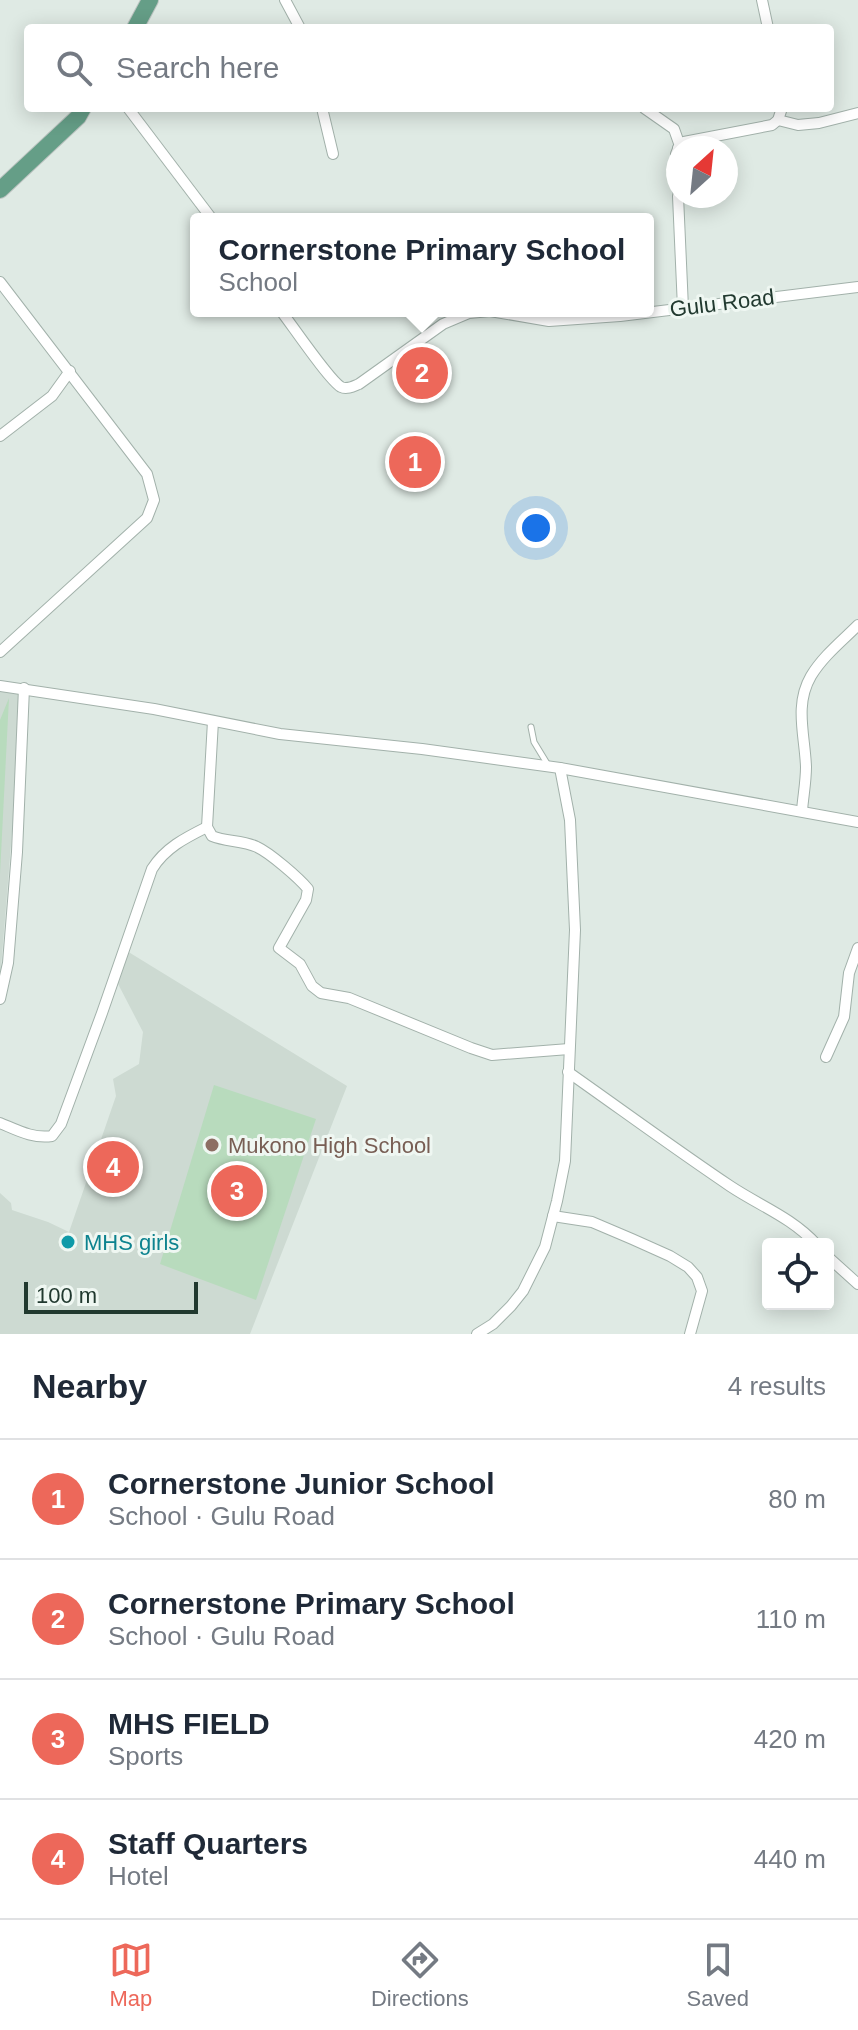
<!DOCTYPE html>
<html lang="en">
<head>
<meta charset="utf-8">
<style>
  :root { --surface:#fff; --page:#f6f6f7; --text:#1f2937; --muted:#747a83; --line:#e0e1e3; --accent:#ed685a }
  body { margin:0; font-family:Arial,sans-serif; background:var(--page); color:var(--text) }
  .controls { position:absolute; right:24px; bottom:24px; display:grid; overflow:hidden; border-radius:8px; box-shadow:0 4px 20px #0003 }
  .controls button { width:72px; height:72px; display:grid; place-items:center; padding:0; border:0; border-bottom:2px solid var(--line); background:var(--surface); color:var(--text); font:40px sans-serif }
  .compass { position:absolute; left:666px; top:136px; width:72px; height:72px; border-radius:50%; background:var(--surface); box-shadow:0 4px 20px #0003; rotate:27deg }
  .scale { position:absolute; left:24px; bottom:20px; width:174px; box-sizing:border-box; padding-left:8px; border:4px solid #21392f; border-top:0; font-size:22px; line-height:28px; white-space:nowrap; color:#21392f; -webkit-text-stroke:6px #eff7f2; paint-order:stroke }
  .you { position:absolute; left:536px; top:528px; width:28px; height:28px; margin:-20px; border:6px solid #fff; border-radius:50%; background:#1a73e8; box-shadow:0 0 0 12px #1a73e833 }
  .badge { display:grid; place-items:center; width:52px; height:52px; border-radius:50%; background:var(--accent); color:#fff; font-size:26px; font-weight:700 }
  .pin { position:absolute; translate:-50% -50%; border:4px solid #fff; box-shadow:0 2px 8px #0006 }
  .popup { position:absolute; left:190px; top:213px; width:464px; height:104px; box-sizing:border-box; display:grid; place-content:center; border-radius:8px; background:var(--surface); filter:drop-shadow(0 2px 6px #0005); font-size:26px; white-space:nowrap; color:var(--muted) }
  .popup b { font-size:30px; color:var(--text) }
  .popup::after { content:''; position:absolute; left:50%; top:100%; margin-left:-16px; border:16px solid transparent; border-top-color:var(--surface) }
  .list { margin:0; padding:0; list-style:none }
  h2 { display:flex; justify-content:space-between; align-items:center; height:104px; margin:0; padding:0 32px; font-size:34px }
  h2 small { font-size:26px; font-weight:400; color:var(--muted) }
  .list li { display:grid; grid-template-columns:52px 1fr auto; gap:24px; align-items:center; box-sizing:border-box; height:120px; padding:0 32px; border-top:2px solid var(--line) }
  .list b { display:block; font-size:30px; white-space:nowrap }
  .list p { margin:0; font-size:26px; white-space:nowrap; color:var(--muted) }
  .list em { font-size:26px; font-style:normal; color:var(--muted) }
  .icon { flex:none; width:44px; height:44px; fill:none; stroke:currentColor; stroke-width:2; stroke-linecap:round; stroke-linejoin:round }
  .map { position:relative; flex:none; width:858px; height:1334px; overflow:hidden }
  .search { position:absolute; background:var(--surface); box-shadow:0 4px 20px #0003; left:24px; right:24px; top:24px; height:88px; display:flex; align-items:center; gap:20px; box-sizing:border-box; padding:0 28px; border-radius:8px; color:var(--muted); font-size:30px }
  .sheet { height:584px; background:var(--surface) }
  nav { display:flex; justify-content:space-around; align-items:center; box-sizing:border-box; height:112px; border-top:2px solid var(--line); background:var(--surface); font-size:22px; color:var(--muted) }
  nav a { display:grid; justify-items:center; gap:4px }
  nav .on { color:var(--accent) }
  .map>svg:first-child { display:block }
</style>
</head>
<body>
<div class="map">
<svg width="858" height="1334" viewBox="0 0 858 1334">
  <rect width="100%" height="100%" fill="#dfeae4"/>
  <!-- built -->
  <g fill="#cddad2">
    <polygon points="0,682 24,684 0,980"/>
    <polygon points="122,948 347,1086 250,1334 0,1334 0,1193 11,1203 12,1210 48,1222 69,1232 116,1096 113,1079 139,1064 143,1032 116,980"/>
  </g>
  <!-- green -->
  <g fill="#b8dbbd">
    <polygon points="9,698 0,874 0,720"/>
    <polygon points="214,1085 316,1119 256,1300 160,1264"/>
  </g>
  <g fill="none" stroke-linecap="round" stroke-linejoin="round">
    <!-- lane casing -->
    <g stroke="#a2b1aa" stroke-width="7">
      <polyline id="lane" points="531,727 534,742 548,765"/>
    </g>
    <!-- street casing -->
    <g stroke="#a2b1aa" stroke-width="12">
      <g id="street">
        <polyline points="285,0 300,28"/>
        <polyline points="762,0 768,28"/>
        <polyline points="128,108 212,219"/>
        <polyline points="322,108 333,154"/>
        <polyline points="644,108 674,129 680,146"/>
        <polyline points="778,120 798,125 819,123 858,113"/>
        <polyline points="678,148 684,142 772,125 778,120 782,108"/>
        <polyline points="678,149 676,154 678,190"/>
        <polyline points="678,196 683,308"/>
        <polyline points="0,282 147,474 154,500 147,518 0,652"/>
        <path d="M 281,311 C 292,325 329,380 341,387 C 347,390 354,386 359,384 L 443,324 L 469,313 L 490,311"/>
        <polyline points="490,311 549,321 620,316 858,287"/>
        <polyline points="0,436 52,396 70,371"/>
        <polyline points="0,686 154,709 280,734 422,749 560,768 858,822"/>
        <path d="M 213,721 L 207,827 L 212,836 C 226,842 243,840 257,847 C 270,853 299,878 308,889 L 306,900 L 279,948 L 300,964 L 312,986 L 321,993 L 349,998 L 471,1048 L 492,1055 L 569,1049"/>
        <path d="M 802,811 C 803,797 806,782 806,767 C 805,736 794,705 811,676 C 823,656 842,641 858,625"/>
        <polyline points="0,999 8,963 17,852 24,688"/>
        <polyline points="826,1057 844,1017 849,973 858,948"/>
        <path d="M 568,1072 C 622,1110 675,1149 730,1186 C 760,1206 791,1217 816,1244"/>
        <path d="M 0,1123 C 17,1130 33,1139 52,1136 L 61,1124 L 102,1013 L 152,869 C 165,848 185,838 207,827"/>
        <polyline points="553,1216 592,1222 632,1239 670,1256 688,1267 697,1277 702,1291 690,1334"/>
        <polyline points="828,1257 858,1284"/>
        <polyline points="477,1334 493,1324 511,1306 523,1291 545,1247 557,1201 565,1161 575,930 570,820 560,768"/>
      </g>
    </g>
    <!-- primary casing -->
    <g stroke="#bcc4c1" stroke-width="18">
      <g id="primary">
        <polyline points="135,28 150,0"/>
        <polyline points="0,190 78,117 83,108"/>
      </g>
    </g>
    <!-- lane -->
    <use href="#lane" stroke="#fff" stroke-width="5"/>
    <!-- street -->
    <use href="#street" stroke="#fff" stroke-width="10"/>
    <!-- primary -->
    <use href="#primary" stroke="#659e87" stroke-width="16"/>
  </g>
  <!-- markers -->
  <circle fill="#8d6e63" stroke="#eff7f2" stroke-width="3" cx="212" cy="1145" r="8"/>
  <circle fill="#0f9aa8" stroke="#eff7f2" stroke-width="3" cx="68" cy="1242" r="8"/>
  <g text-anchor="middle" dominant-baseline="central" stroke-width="6" stroke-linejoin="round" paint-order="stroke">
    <!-- street labels -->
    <g font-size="22" fill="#21392f" stroke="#eff7f2">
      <text transform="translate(722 303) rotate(-7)">Gulu Road</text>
    </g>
    <!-- education labels -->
    <g font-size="22" fill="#785e54" stroke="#eff7f2" text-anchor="start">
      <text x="228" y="1145">Mukono High School</text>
    </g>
    <!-- culture labels -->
    <g font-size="22" fill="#0d838f" stroke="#eff7f2" text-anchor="start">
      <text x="84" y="1242">MHS girls</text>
    </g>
  </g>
</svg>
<div class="controls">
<button><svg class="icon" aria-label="locate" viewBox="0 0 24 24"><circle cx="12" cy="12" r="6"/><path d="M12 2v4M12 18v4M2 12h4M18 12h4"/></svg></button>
</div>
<svg class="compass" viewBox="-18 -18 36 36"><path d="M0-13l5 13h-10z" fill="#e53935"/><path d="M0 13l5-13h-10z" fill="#747a83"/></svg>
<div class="scale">100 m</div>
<div class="you"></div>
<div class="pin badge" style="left:415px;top:462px">1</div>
<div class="pin badge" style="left:422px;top:373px">2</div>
<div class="popup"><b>Cornerstone Primary School</b>School</div>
<div class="pin badge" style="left:237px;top:1191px">3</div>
<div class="pin badge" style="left:113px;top:1167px">4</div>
<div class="search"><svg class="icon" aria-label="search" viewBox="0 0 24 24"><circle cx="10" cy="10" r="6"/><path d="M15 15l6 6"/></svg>Search here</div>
</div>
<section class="sheet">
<h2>Nearby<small>4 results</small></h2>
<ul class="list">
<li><span class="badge">1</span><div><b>Cornerstone Junior School</b><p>School · Gulu Road</p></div><em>80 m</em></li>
<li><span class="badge">2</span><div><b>Cornerstone Primary School</b><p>School · Gulu Road</p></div><em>110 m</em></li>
<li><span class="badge">3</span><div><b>MHS FIELD</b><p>Sports</p></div><em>420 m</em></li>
<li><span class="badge">4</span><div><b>Staff Quarters</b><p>Hotel</p></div><em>440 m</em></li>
</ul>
</section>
<nav>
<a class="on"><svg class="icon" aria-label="map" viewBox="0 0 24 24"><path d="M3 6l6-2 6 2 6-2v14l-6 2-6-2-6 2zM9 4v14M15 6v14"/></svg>Map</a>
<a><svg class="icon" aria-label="directions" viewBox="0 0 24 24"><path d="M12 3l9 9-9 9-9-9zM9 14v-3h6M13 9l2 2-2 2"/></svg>Directions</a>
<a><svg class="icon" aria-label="saved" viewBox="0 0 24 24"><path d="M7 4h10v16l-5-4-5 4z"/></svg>Saved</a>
</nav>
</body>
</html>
